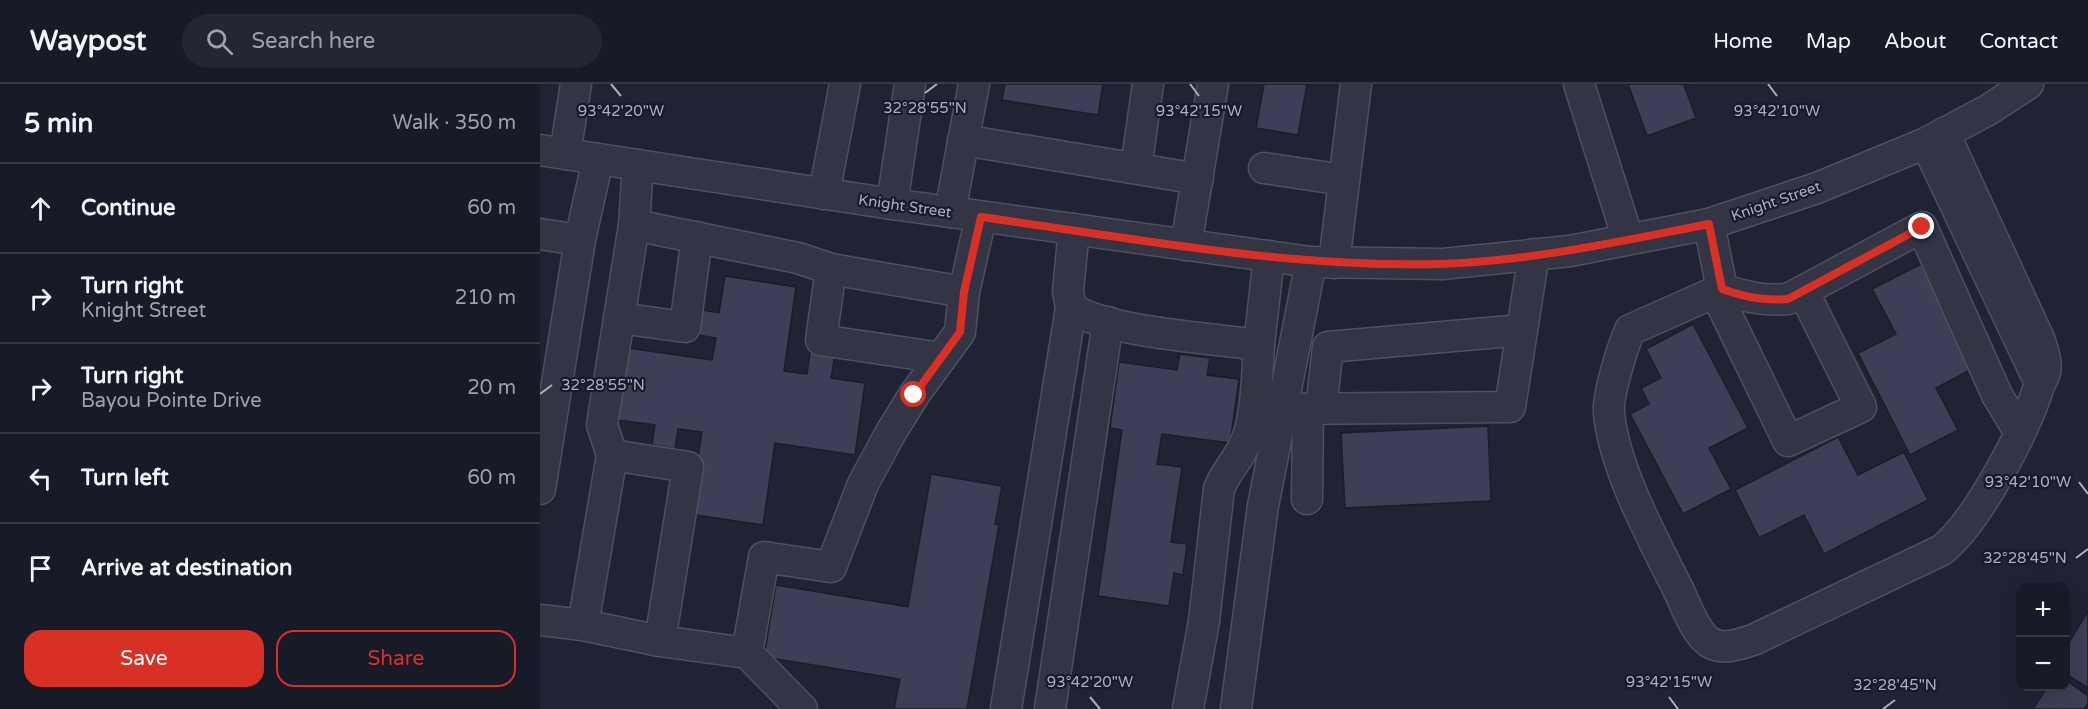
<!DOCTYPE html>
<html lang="en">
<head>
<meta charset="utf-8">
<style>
  :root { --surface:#171a27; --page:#242733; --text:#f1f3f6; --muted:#9ea1a7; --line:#363844; --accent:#d93025 }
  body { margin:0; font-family:"Varela Round",sans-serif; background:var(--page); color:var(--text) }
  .controls { position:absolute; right:18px; bottom:18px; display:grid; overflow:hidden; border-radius:12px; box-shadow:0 6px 24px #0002 }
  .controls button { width:54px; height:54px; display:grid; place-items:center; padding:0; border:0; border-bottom:2px solid var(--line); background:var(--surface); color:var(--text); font:30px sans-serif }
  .stop { position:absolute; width:18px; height:18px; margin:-14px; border:4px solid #d93025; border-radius:50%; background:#fff }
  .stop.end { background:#d93025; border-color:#fff; box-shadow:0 2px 6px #0008 }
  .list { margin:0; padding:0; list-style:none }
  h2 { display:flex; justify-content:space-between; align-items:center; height:78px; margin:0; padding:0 24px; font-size:26px }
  h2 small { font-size:20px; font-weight:400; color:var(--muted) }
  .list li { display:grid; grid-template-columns:39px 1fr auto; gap:18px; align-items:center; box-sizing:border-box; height:90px; padding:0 24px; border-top:2px solid var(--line) }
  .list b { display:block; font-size:22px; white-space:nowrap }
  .list p { margin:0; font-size:20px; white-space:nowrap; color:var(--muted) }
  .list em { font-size:20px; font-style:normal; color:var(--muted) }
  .actions { display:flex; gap:12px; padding:18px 24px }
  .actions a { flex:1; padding:14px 0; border:2px solid var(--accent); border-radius:18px; text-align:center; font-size:21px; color:var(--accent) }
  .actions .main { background:var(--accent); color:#fff }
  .icon { flex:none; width:33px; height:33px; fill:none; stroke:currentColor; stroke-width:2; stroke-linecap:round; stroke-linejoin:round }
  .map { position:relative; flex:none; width:1548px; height:625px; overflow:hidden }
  header { display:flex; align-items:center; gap:36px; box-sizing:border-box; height:84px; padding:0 30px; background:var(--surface); border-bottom:2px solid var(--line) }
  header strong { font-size:28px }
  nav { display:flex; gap:33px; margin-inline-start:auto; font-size:21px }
  .search { width:420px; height:54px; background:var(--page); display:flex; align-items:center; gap:15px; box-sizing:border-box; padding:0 21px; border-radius:33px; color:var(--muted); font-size:22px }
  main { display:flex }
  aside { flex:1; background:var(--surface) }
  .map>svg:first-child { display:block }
</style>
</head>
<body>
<header>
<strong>Waypost</strong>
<div class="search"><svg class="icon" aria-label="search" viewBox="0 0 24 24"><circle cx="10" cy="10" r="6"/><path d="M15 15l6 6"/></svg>Search here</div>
<nav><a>Home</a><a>Map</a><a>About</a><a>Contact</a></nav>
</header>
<main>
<aside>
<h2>5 min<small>Walk · 350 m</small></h2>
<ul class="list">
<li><svg class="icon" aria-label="ahead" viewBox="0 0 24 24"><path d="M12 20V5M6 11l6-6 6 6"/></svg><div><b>Continue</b></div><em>60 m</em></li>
<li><svg class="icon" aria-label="right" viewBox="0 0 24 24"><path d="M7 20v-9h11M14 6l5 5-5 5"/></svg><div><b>Turn right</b><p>Knight Street</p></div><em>210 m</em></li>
<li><svg class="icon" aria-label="right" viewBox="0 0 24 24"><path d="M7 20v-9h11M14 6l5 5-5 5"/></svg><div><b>Turn right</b><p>Bayou Pointe Drive</p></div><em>20 m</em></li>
<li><svg class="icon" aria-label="left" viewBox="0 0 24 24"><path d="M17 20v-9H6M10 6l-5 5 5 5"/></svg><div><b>Turn left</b></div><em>60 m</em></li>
<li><svg class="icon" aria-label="arrive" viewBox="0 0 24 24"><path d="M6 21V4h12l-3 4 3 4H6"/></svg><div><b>Arrive at destination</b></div></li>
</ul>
<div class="actions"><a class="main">Save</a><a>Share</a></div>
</aside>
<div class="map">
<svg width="1548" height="625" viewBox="0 0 1548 625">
  <rect width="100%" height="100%" fill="#1f2334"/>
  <!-- building -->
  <g fill="#3c3f55" stroke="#1a1d2b" stroke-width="1.5">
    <polygon points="465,0 563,0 558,31 462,16"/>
    <polygon points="724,0 767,0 758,51 716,44"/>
    <polygon points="1088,0 1148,0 1144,1 1156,34 1107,52"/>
    <polygon points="1381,180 1434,284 1396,304 1418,346 1370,371 1318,269 1356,250 1332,205"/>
    <polygon points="185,192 256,203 244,287 267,290 270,268 295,271 291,294 325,299 315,371 235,359 223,441 149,430 162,348 138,345 135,365 112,361 115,341 77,336 88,264 172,276 176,254 152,250 156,225 179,229"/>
    <polygon points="1153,240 1208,344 1169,364 1191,405 1143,430 1090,330 1109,320 1101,304 1121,294 1106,265"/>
    <polygon points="640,270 670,274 667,291 699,295 690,359 622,350 617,380 642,383 631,458 647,460 643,491 634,489 629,522 558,512 582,346 570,344 579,278 637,286"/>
    <polygon points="948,342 951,417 805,424 801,349"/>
    <polygon points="1298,353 1318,391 1364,368 1388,416 1284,470 1264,431 1219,454 1195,406"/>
    <polygon points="391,390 462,402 455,440 459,441 427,625 354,625 360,595 224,573 236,501 368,523"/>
    <polygon points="1548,527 1548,604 1526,590 1526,563"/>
    <polygon points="1526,596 1548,612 1548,619 1544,625 1493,625 1508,602 1526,602"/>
  </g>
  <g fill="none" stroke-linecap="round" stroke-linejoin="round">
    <!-- minor casing -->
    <g stroke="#4d5060" stroke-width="33">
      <g id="minor">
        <polyline points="1039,0 1088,155"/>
        <polyline points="423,56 658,95"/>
        <path d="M 1386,59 L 1500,299 C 1510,284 1505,274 1500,257 L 1404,49"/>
        <polyline points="0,66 352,120 771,178 902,180 1030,167 1169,140 1277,104 1386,59 1448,26 1488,0"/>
        <polyline points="25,70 36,0"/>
        <polyline points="98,81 94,141 258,174 291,185 424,208 441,133"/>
        <polyline points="596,84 608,0"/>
        <polyline points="724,84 804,96"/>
        <polyline points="284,110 305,0"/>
        <polyline points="352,120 370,0"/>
        <polyline points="410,128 434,0"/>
        <polyline points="1169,140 1182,205"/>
        <polyline points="94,141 62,341 72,371 43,541 120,557 207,569 224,473 291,483 323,400 350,350 374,311 420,248 424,208"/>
        <path d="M 534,145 L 528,207 L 531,224 C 569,249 671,254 719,261 L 729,172"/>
        <polyline points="0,150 40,156 58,75"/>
        <polyline points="646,161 673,0"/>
        <polyline points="794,179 816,0"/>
        <polyline points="291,185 281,256 401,274"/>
        <polyline points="1175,207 1248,357 1321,323 1263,207"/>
        <polyline points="79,234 145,243 157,153"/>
        <polyline points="742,325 970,323 994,170"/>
        <polyline points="781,325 788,263 982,246"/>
        <path d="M 1480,349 L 1457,311 L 1382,143 L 1248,215 C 1224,217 1205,213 1182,205 L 1090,246 C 1083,262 1067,312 1069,329 C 1074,385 1114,457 1139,507 C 1146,522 1155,548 1169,558 C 1183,567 1198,560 1213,556 L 1402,466 C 1438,437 1486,345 1500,299"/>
        <polyline points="72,371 148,383 120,557"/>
        <polyline points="0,405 40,156"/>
        <polyline points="767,415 768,325"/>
        <polyline points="0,536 43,541"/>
        <polyline points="207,569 262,625"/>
        <polyline points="466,625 531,224"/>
        <polyline points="510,625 568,238"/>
        <path d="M 648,625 L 664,537 L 679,405 C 686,387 695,380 703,364 C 717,339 717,289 719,261"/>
        <polyline points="696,625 723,422 771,178"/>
      </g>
    </g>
    <!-- minor -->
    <use href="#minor" stroke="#333545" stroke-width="30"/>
  </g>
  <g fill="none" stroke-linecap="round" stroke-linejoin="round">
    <!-- route -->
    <path stroke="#d93025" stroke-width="8" d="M 374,311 L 420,248 L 424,208 L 441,133 C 593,154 746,184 900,180 C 991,177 1081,157 1169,140 L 1182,205 C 1205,213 1224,217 1248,215 L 1382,143"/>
  </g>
  <!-- ticks -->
  <path fill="none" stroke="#acafc2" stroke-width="2" d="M 71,0 L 81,12M 650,0 L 659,12M 1228,0 L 1237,12M 385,9 L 397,0M 0,310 L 12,301M 1539,398 L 1548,410M 1536,474 L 1548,465M 550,613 L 560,625M 1129,613 L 1138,625M 1343,625 L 1355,616"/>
  <g text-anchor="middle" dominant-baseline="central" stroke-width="4.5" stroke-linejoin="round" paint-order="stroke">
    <!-- street labels -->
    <g font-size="15" fill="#acafc2" stroke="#181b29">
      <text transform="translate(1236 117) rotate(-19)">Knight Street</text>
      <text transform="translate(365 122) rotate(8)">Knight Street</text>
    </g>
  </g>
  <g font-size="15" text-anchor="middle" fill="#acafc2" stroke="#181b29" stroke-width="4.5" stroke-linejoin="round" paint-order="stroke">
    <text x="385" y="29">32°28'55"N</text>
    <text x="81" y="32">93°42'20"W</text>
    <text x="659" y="32">93°42'15"W</text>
    <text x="1237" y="32">93°42'10"W</text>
    <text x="63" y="306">32°28'55"N</text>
    <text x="1488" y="403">93°42'10"W</text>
    <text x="1485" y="479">32°28'45"N</text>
    <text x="550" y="603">93°42'20"W</text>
    <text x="1129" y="603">93°42'15"W</text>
    <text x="1355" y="606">32°28'45"N</text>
  </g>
</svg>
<div class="controls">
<button>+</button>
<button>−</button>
</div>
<div class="stop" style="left:374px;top:311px"></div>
<div class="stop end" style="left:1382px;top:143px"></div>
</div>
</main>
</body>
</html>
